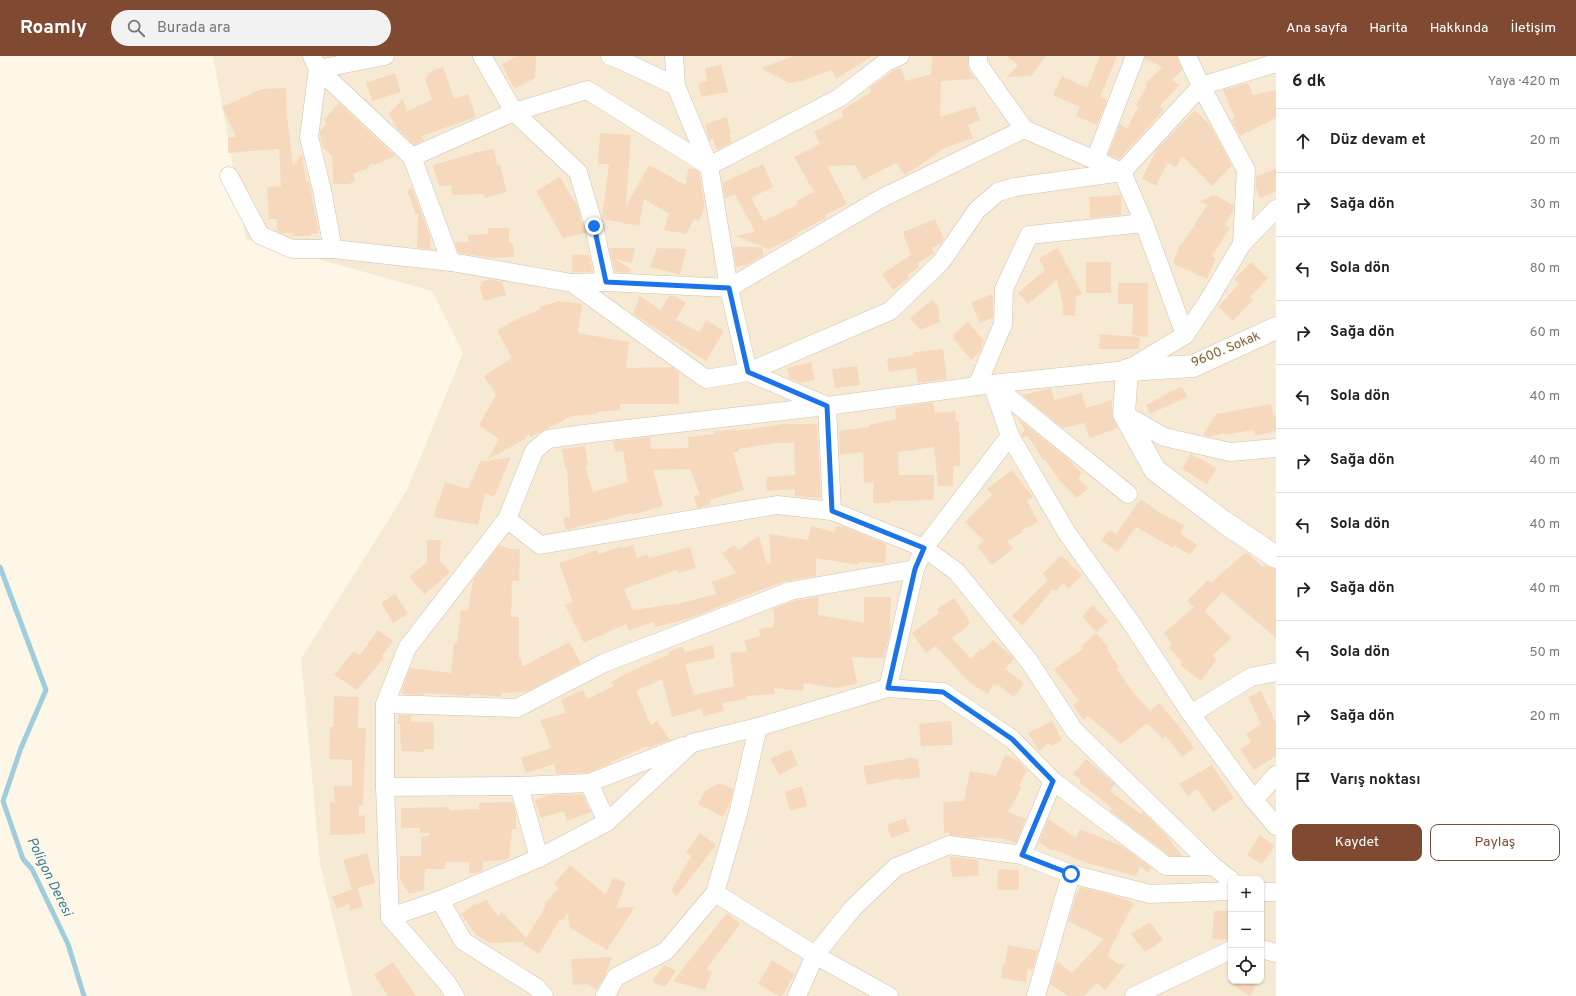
<!DOCTYPE html>
<html lang="tr">
<head>
<meta charset="utf-8">
<style>
  :root { --surface:#fff; --page:#f2f2f2; --text:#222; --muted:#767676; --line:#e0e0e0; --accent:#7f4a31 }
  body { margin:0; font-family:Overpass,sans-serif; background:var(--page); color:var(--text) }
  .controls { position:absolute; right:12px; bottom:12px; display:grid; overflow:hidden; border-radius:8px; box-shadow:0 1px 3px #0004 }
  .controls button { width:36px; height:36px; display:grid; place-items:center; padding:0; border:0; border-bottom:1px solid var(--line); background:var(--surface); color:var(--text); font:20px sans-serif }
  .stop { position:absolute; width:12px; height:12px; margin:-9px; border:3px solid #1a73e8; border-radius:50%; background:#fff }
  .stop.end { background:#1a73e8; border-color:#fff; box-shadow:0 1px 4px #0008 }
  .list { margin:0; padding:0; list-style:none }
  h2 { display:flex; justify-content:space-between; align-items:center; height:52px; margin:0; padding:0 16px; font-size:17px }
  h2 small { font-size:13px; font-weight:400; color:var(--muted) }
  .list li { display:grid; grid-template-columns:26px 1fr auto; gap:12px; align-items:center; box-sizing:border-box; height:64px; padding:0 16px; border-top:1px solid var(--line) }
  .list b { display:block; font-size:15px; white-space:nowrap }
  .list em { font-size:13px; font-style:normal; color:var(--muted) }
  .actions { display:flex; gap:8px; padding:12px 16px }
  .actions a { flex:1; padding:9px 0; border:1px solid var(--accent); border-radius:8px; text-align:center; font-size:14px; color:var(--accent) }
  .actions .main { background:var(--accent); color:#fff }
  .icon { flex:none; width:22px; height:22px; fill:none; stroke:currentColor; stroke-width:2; stroke-linecap:round; stroke-linejoin:round }
  .map { position:relative; flex:none; width:1276px; height:940px; overflow:hidden }
  header { display:flex; align-items:center; gap:24px; box-sizing:border-box; height:56px; padding:0 20px; background:var(--accent); color:#fff }
  header strong { font-size:19px }
  nav { display:flex; gap:22px; margin-inline-start:auto; font-size:14px }
  .search { width:280px; height:36px; background:var(--page); display:flex; align-items:center; gap:10px; box-sizing:border-box; padding:0 14px; border-radius:22px; color:var(--muted); font-size:15px }
  main { display:flex }
  aside { flex:1; background:var(--surface) }
  .map>svg:first-child { display:block }
</style>
</head>
<body>
<header>
<strong>Roamly</strong>
<div class="search"><svg class="icon" aria-label="search" viewBox="0 0 24 24"><circle cx="10" cy="10" r="6"/><path d="M15 15l6 6"/></svg>Burada ara</div>
<nav><a>Ana sayfa</a><a>Harita</a><a>Hakkında</a><a>İletişim</a></nav>
</header>
<main>
<div class="map">
<svg width="1276" height="940" viewBox="0 0 1276 940">
  <rect width="100%" height="100%" fill="#fef7e8"/>
  <!-- residential -->
  <path fill="#f6ead5" fill-rule="evenodd" d="M 213,0 L 1276,0 L 1276,940 L 352,940 L 320,808 L 301,603 L 407,434 L 463,297 L 432,235 L 246,183 ZM 1231,823 L 1261,823 L 1261,925 L 1231,925 Z"/>
  <g fill="none" stroke-linecap="round" stroke-linejoin="round">
    <!-- stream -->
    <polyline stroke="#9fcddc" stroke-width="5" points="0,511 46,634 21,692 3,745 23,803 32,813 68,888 84,940"/>
  </g>
  <!-- building -->
  <g fill="#f6d9bd">
    <polygon points="517,0 536,0 535,22 514,33 502,8"/>
    <polygon points="794,0 872,0 836,23 832,14 802,25 789,27 761,12"/>
    <polygon points="932,0 968,0 969,14 975,23 941,25 940,61 975,50 980,64 968,69 973,82 945,92 905,119 896,107 863,124 855,109 827,110 847,148 825,159 826,162 797,177 798,179 769,193 736,180 755,176 735,138 725,143 722,127 763,108 773,131 751,142 764,165 798,148 796,145 814,136 794,101 820,88 814,76 844,60 841,55 871,36 869,32 891,16 900,12 906,25 931,18"/>
    <polygon points="1006,0 1046,0 1031,20 1007,21 1018,9"/>
    <polygon points="1100,0 1117,0 1100,41 1107,44 1097,69 1076,60 1080,51 1053,39 1062,20 1087,32"/>
    <polygon points="1145,0 1177,0 1182,14 1172,24 1179,29 1160,50 1164,54 1119,103 1108,99 1120,68 1127,73 1138,51 1136,49 1147,30 1145,28 1162,11 1145,3"/>
    <polygon points="721,9 728,36 701,41 698,27 707,25 705,12"/>
    <polygon points="443,11 454,43 468,38 476,61 422,80 424,84 414,89 396,71 389,57 403,43 407,55 432,44 425,22 432,15"/>
    <polygon points="395,17 401,36 372,45 366,27"/>
    <polygon points="1248,27 1253,39 1276,34 1276,62 1240,80 1231,64 1235,62 1223,34"/>
    <polygon points="286,32 287,59 293,110 302,98 306,125 309,125 318,172 318,178 311,177 311,180 292,180 292,177 282,177 277,175 277,163 269,163 267,131 281,130 279,93 228,97 228,81 236,81 222,51 262,33"/>
    <polygon points="339,47 395,100 374,109 372,107 366,113 353,118 355,123 350,128 333,128 332,100 323,92 320,80 320,75 327,67 324,64"/>
    <polygon points="1195,54 1210,69 1232,110 1212,130 1182,100 1176,111 1168,107 1156,130 1142,123 1156,94"/>
    <polygon points="727,61 731,77 729,78 732,86 717,94 713,83 709,84 705,68"/>
    <polygon points="600,77 631,79 626,150 649,109 686,129 688,113 695,113 699,116 705,151 699,165 694,163 686,178 664,174 669,158 644,143 639,170 603,163 602,160 609,108 598,108"/>
    <polygon points="494,93 497,109 500,109 507,136 485,142 484,138 452,139 451,129 439,130 433,109 475,97 475,96"/>
    <polygon points="1276,112 1276,135 1260,142 1256,132 1256,121"/>
    <polygon points="560,121 577,150 585,177 563,182 536,135"/>
    <polygon points="412,132 430,180 431,193 417,192 418,157 416,158 407,134"/>
    <polygon points="1121,139 1121,159 1090,162 1089,141"/>
    <polygon points="1214,139 1234,149 1233,155 1225,169 1230,172 1212,200 1216,202 1207,223 1174,208 1174,203 1181,187 1183,187 1207,149 1200,145"/>
    <polygon points="935,163 944,183 941,188 932,192 934,197 917,208 919,211 907,219 909,222 893,234 882,218 911,199 903,176"/>
    <polygon points="488,172 509,172 509,187 513,187 514,201 492,202 459,197 455,186 468,186 468,179 488,178"/>
    <polygon points="733,191 762,191 764,199 749,208 736,211"/>
    <polygon points="609,192 635,192 632,207 615,203 631,213 630,217 615,216"/>
    <polygon points="657,192 686,193 680,219 650,211"/>
    <polygon points="1058,192 1082,238 1076,240 1075,260 1062,259 1063,249 1057,224 1028,248 1018,237 1045,214 1039,202"/>
    <polygon points="572,199 589,199 593,216 572,216"/>
    <rect x="1086" y="206" width="25" height="31"/>
    <polygon points="1251,206 1268,222 1250,241 1253,244 1233,265 1218,251 1239,228 1234,223"/>
    <polygon points="489,223 502,226 506,239 484,245 479,230 482,229 481,226"/>
    <polygon points="1118,227 1148,227 1148,281 1132,279 1133,248 1118,248"/>
    <polygon points="992,238 993,242 993,262 980,267 971,247"/>
    <polygon points="640,240 660,254 669,240 675,240 686,247 676,264 699,276 706,264 724,275 706,305 671,283 671,282 633,258"/>
    <polygon points="932,244 938,250 940,266 920,274 910,262"/>
    <polygon points="559,245 582,248 578,277 629,286 626,312 672,311 679,317 679,348 620,348 620,354 597,356 597,358 572,360 531,381 528,378 524,384 488,403 499,383 479,369 496,339 484,320 512,302 497,274 522,261 541,253 540,251"/>
    <polygon points="968,266 984,285 979,297 971,304 954,283 954,278"/>
    <polygon points="1100,278 1140,281 1139,293 1099,293"/>
    <polygon points="943,293 947,323 918,327 916,312 889,316 887,303 914,299 914,296"/>
    <polygon points="811,306 815,324 800,327 789,322 787,312"/>
    <polygon points="857,310 860,329 835,332 832,313"/>
    <polygon points="1182,330 1187,341 1150,358 1146,349"/>
    <polygon points="1051,332 1054,344 1082,337 1086,352 1112,344 1112,358 1118,372 1090,382 1084,367 1063,372 1022,339"/>
    <polygon points="933,346 935,357 955,355 956,365 959,365 960,410 953,410 953,430 938,430 934,391 898,396 899,419 934,419 934,444 890,445 890,447 873,447 873,426 864,427 863,396 840,399 839,375 869,371 869,369 896,363 895,352"/>
    <polygon points="1271,348 1274,360 1276,359 1276,375 1255,380 1254,374 1225,379 1224,377 1210,381 1203,379 1216,358"/>
    <polygon points="1017,362 1068,403 1082,417 1078,422 1088,432 1077,442 1061,426 1045,404 1044,405 1028,380 1023,381 1021,378 1025,374"/>
    <polygon points="782,368 817,368 821,442 795,440 795,433 767,435 766,421 795,419 794,387 776,387 738,393 738,396 733,396 744,434 710,444 711,448 697,452 694,440 700,439 690,413 653,414 663,450 632,459 632,457 566,474 563,462 570,461 567,412 565,412 562,393 585,390 588,409 585,409 593,436 628,426 623,395 615,396 613,385 650,381 651,393 689,392 688,381 715,378 714,375 736,373 736,375"/>
    <polygon points="1191,398 1217,412 1207,428 1182,413"/>
    <polygon points="511,401 494,441 485,437 478,469 434,461 438,444 439,445 445,426 468,433 481,404 486,406 487,405"/>
    <polygon points="1012,414 1033,441 1027,444 1038,466 1022,474 1023,476 1007,485 1013,493 992,509 977,490 984,485 965,466 992,439 987,433"/>
    <polygon points="1141,443 1160,457 1184,469 1180,478 1197,489 1190,499 1174,489 1173,492 1136,471 1118,496 1101,484 1109,474 1116,478"/>
    <polygon points="811,470 835,476 836,470 845,471 886,488 885,507 859,506 858,509 816,502 816,520 786,525 737,543 697,560 680,565 655,571 654,565 629,575 626,568 584,587 565,549 573,546 559,507 597,494 599,498 622,490 623,492 633,489 637,502 647,498 649,502 690,491 696,512 678,517 677,514 624,533 633,554 681,547 716,538 712,526 736,517 722,497 734,489 738,494 759,480 767,508 771,507 769,478 808,484"/>
    <polygon points="427,484 441,484 440,505 450,516 429,535 430,531 425,539 409,521 427,506"/>
    <polygon points="500,489 510,493 520,493 519,525 512,525 511,561 519,561 519,602 521,602 522,611 569,586 581,607 526,636 501,637 502,641 470,638 470,640 424,637 424,639 402,638 403,631 410,612 451,617 454,587 457,587 461,554 468,555 473,524"/>
    <polygon points="1246,496 1263,511 1265,509 1276,513 1276,582 1222,536 1205,555 1231,582 1212,600 1217,603 1201,625 1180,609 1182,606 1169,592 1172,588 1164,577 1194,551 1187,545 1208,524 1211,527"/>
    <polygon points="1061,499 1082,519 1069,533 1063,527 1056,535 1053,533 1022,570 1012,560 1048,524 1043,518"/>
    <polygon points="395,538 408,558 393,567 381,547"/>
    <polygon points="816,541 819,542 818,559 864,567 864,541 891,541 890,577 884,602 852,601 857,628 836,632 804,627 803,635 774,632 775,638 746,640 747,643 722,647 724,655 703,660 701,653 672,661 662,623 636,635 651,669 657,665 670,684 648,692 647,690 611,706 611,707 587,717 556,718 554,708 526,717 521,702 551,692 540,664 566,657 561,644 583,634 587,643 614,630 611,627 621,620 669,598 669,596 682,590 685,596 713,589 715,602 685,608 694,639 734,630 730,597 747,595 744,585 760,580 759,573 773,571 773,567 775,567 773,553 793,545"/>
    <polygon points="954,542 969,564 969,569 952,582 971,603 981,592 983,594 993,584 1012,600 1014,603 1005,613 1024,627 1014,641 997,628 995,630 993,628 988,638 970,627 936,590 926,597 912,577 939,557 937,553"/>
    <polygon points="1093,549 1108,566 1096,576 1082,560"/>
    <polygon points="378,574 393,585 382,600 384,602 357,634 334,619 354,595 360,599"/>
    <polygon points="1096,577 1108,591 1107,593 1119,612 1117,613 1132,635 1150,655 1159,647 1178,669 1194,692 1182,701 1166,680 1163,683 1147,667 1121,688 1088,660 1083,664 1073,649 1079,645 1054,613 1083,593 1081,590"/>
    <polygon points="1261,635 1276,667 1276,700 1254,714 1240,693 1251,686 1246,678 1261,668 1248,641"/>
    <polygon points="334,640 359,641 358,672 366,672 363,749 359,749 359,760 365,759 365,778 330,779 330,746 335,747 334,730 352,730 352,704 329,703 330,671 333,671"/>
    <polygon points="399,659 411,659 411,666 433,666 434,693 424,693 424,696 401,695 400,668 397,668"/>
    <polygon points="951,665 953,689 921,690 919,668"/>
    <polygon points="1052,665 1062,684 1051,690 1049,687 1039,695 1028,677"/>
    <polygon points="791,693 798,709 779,719 770,703"/>
    <polygon points="1005,699 1018,704 1027,714 1019,730 1022,731 1008,756 1026,763 1016,787 1005,783 979,781 977,782 949,779 949,776 944,777 943,746 964,745 970,715 996,720"/>
    <polygon points="911,702 918,703 920,721 899,724 899,722 867,729 863,710"/>
    <polygon points="1086,703 1115,728 1110,735 1141,758 1143,756 1166,779 1182,800 1170,800 1110,755 1112,752 1079,726 1081,724 1073,718"/>
    <polygon points="1212,709 1234,742 1213,756 1197,733 1188,740 1179,728"/>
    <polygon points="720,727 733,733 730,748 723,761 698,748 705,735"/>
    <polygon points="802,730 807,750 790,755 785,736"/>
    <polygon points="582,738 591,756 567,765 564,755 541,762 535,744 550,739"/>
    <polygon points="513,746 516,758 516,773 512,773 509,803 483,806 483,814 477,817 469,817 469,806 445,806 445,813 425,813 424,834 409,838 400,823 400,800 421,800 421,782 430,779 430,777 420,777 420,772 401,772 401,752 449,751 449,754 479,753 479,747"/>
    <polygon points="905,762 910,775 891,782 887,769"/>
    <polygon points="1048,763 1076,782 1080,773 1122,790 1152,812 1148,816 1140,810 1136,820 1087,807 1053,793 1052,795 1039,786"/>
    <polygon points="700,777 716,789 677,840 671,835 691,800 686,796"/>
    <polygon points="1260,779 1275,790 1262,808 1247,799"/>
    <polygon points="367,797 375,827 358,832 363,851 350,854 349,848 337,853 332,841 352,833 343,804"/>
    <polygon points="950,800 978,804 979,820 952,821"/>
    <polygon points="570,809 606,839 613,821 626,827 616,852 635,851 607,894 569,871 568,857 562,865 560,863 539,898 523,888 524,886 490,887 476,879 461,858 476,847 477,849 486,843 498,860 502,856 526,882 546,850 544,848 559,832 554,828"/>
    <polygon points="998,813 1019,814 1019,834 997,834"/>
    <polygon points="1080,831 1119,841 1134,847 1107,900 1118,908 1126,908 1105,934 1097,927 1084,940 1068,940 1050,928 1056,909 1058,906 1072,917 1104,883 1068,865 1076,840"/>
    <polygon points="1214,855 1231,855 1231,884 1212,883"/>
    <polygon points="727,857 740,868 706,914 712,915 705,934 673,925"/>
    <polygon points="1150,866 1163,884 1145,896 1131,878"/>
    <polygon points="1008,889 1038,895 1032,915 1028,912 1026,926 1001,922 1003,908 1005,908"/>
    <polygon points="612,901 605,920 596,934 587,928 573,929 571,903"/>
    <polygon points="772,904 795,918 782,940 779,940 758,928"/>
    <polygon points="393,906 416,940 388,940 374,919"/>
    <polygon points="664,909 676,915 665,931 652,925"/>
    <polygon points="1226,925 1258,925 1250,940"/>
  </g>
  <g fill="none" stroke-linecap="round" stroke-linejoin="round">
    <!-- street casing -->
    <g stroke="#d2c0ac" stroke-width="19">
      <g id="street">
        <polyline points="312,0 318,13 412,101 451,206"/>
        <polyline points="482,0 514,56 578,116 594,170 606,226"/>
        <polyline points="610,0 623,5 676,30"/>
        <polyline points="674,0 676,30 709,110 729,232 748,316 890,255 941,206 977,154 998,136 1015,131 1122,116 1201,30 1276,7"/>
        <polyline points="1187,0 1201,30 1246,114 1242,188"/>
        <polyline points="1024,73 1122,116 1144,167 1185,279"/>
        <polyline points="412,101 514,56 587,34 709,110 839,42 886,6 900,0"/>
        <polyline points="1095,104 1135,0"/>
        <polyline points="229,120 260,179 292,193 333,193 451,206 572,227 706,323 748,316 827,350 832,455"/>
        <polyline points="333,193 322,134 309,81 318,13 385,0"/>
        <polyline points="572,227 606,226 729,232 882,142 1024,73 978,8 978,0"/>
        <polyline points="992,328 1010,380 1067,477 1132,568 1191,658 1254,744 1276,770"/>
        <polyline points="992,328 1128,438"/>
        <polyline points="977,330 1003,268 1004,233 1029,179 1144,167"/>
        <polyline points="1124,358 1164,381 1230,396 1276,392"/>
        <polyline points="507,463 540,489 777,449 832,455 924,492 957,516 1029,605 1074,674 1213,810 1231,824"/>
        <polyline points="888,632 915,513 924,492 1010,380"/>
        <polyline points="385,648 517,652 604,607 790,535 915,513"/>
        <polyline points="1191,658 1251,621 1276,616"/>
        <polyline points="589,727 607,766"/>
        <polyline points="519,730 539,802"/>
        <polyline points="385,731 519,730 589,727 683,690"/>
        <polyline points="1254,744 1276,719"/>
        <polyline points="1022,799 1053,725"/>
        <polyline points="1261,836 1276,836"/>
        <polyline points="715,837 815,899 889,940"/>
        <polyline points="440,844 463,885 536,931 544,940"/>
        <polyline points="390,861 440,844 539,802 607,766 692,687 758,671 888,632 943,636 1012,683 1053,725 1166,810 1213,810"/>
        <polyline points="1261,893 1276,897"/>
        <polyline points="455,940 447,927 390,861 385,731 385,648 407,592 507,463 534,395 548,383 584,378 827,350 992,328 1127,314 1185,279 1208,245 1242,188 1276,153"/>
        <polyline points="605,940 616,921 666,895 715,837 739,754 758,671"/>
        <polyline points="797,940 815,899 853,852 896,811 949,789 1022,799 1071,818 1150,838 1231,835"/>
        <polyline points="1036,940 1071,818"/>
        <polyline points="1134,940 1231,894"/>
      </g>
    </g>
    <!-- secondary casing -->
    <g stroke="#d5c1a9" stroke-width="23">
      <polyline id="secondary" points="1276,272 1193,310 1127,314 1124,358 1155,414 1224,466 1276,501"/>
    </g>
    <!-- street -->
    <use href="#street" stroke="#fff" stroke-width="18"/>
    <!-- secondary -->
    <use href="#secondary" stroke="#fff" stroke-width="22"/>
  </g>
  <g fill="none" stroke-linecap="round" stroke-linejoin="round">
    <!-- route -->
    <polyline stroke="#1a73e8" stroke-width="5" points="594,170 606,226 729,232 748,316 827,350 832,455 924,492 915,513 888,632 943,636 1012,683 1053,725 1022,799 1071,818"/>
  </g>
  <g text-anchor="middle" dominant-baseline="central" stroke-width="3" stroke-linejoin="round" paint-order="stroke">
    <!-- street labels -->
    <g font-size="13" fill="#7b5f49" stroke="#fffaef">
      <text transform="translate(1226 294) rotate(-23)">9600. Sokak</text>
    </g>
    <!-- water labels -->
    <g font-size="14" font-style="italic" fill="#417b90" stroke="#fffaef">
      <text transform="translate(49 821) rotate(64)">Poligon Deresi</text>
    </g>
  </g>
</svg>
<div class="controls">
<button>+</button>
<button>−</button>
<button><svg class="icon" aria-label="locate" viewBox="0 0 24 24"><circle cx="12" cy="12" r="6"/><path d="M12 2v4M12 18v4M2 12h4M18 12h4"/></svg></button>
</div>
<div class="stop" style="left:1071px;top:818px"></div>
<div class="stop end" style="left:594px;top:170px"></div>
</div>
<aside>
<h2>6 dk<small>Yaya · 420 m</small></h2>
<ul class="list">
<li><svg class="icon" aria-label="ahead" viewBox="0 0 24 24"><path d="M12 20V5M6 11l6-6 6 6"/></svg><div><b>Düz devam et</b></div><em>20 m</em></li>
<li><svg class="icon" aria-label="right" viewBox="0 0 24 24"><path d="M7 20v-9h11M14 6l5 5-5 5"/></svg><div><b>Sağa dön</b></div><em>30 m</em></li>
<li><svg class="icon" aria-label="left" viewBox="0 0 24 24"><path d="M17 20v-9H6M10 6l-5 5 5 5"/></svg><div><b>Sola dön</b></div><em>80 m</em></li>
<li><svg class="icon" aria-label="right" viewBox="0 0 24 24"><path d="M7 20v-9h11M14 6l5 5-5 5"/></svg><div><b>Sağa dön</b></div><em>60 m</em></li>
<li><svg class="icon" aria-label="left" viewBox="0 0 24 24"><path d="M17 20v-9H6M10 6l-5 5 5 5"/></svg><div><b>Sola dön</b></div><em>40 m</em></li>
<li><svg class="icon" aria-label="right" viewBox="0 0 24 24"><path d="M7 20v-9h11M14 6l5 5-5 5"/></svg><div><b>Sağa dön</b></div><em>40 m</em></li>
<li><svg class="icon" aria-label="left" viewBox="0 0 24 24"><path d="M17 20v-9H6M10 6l-5 5 5 5"/></svg><div><b>Sola dön</b></div><em>40 m</em></li>
<li><svg class="icon" aria-label="right" viewBox="0 0 24 24"><path d="M7 20v-9h11M14 6l5 5-5 5"/></svg><div><b>Sağa dön</b></div><em>40 m</em></li>
<li><svg class="icon" aria-label="left" viewBox="0 0 24 24"><path d="M17 20v-9H6M10 6l-5 5 5 5"/></svg><div><b>Sola dön</b></div><em>50 m</em></li>
<li><svg class="icon" aria-label="right" viewBox="0 0 24 24"><path d="M7 20v-9h11M14 6l5 5-5 5"/></svg><div><b>Sağa dön</b></div><em>20 m</em></li>
<li><svg class="icon" aria-label="arrive" viewBox="0 0 24 24"><path d="M6 21V4h12l-3 4 3 4H6"/></svg><div><b>Varış noktası</b></div></li>
</ul>
<div class="actions"><a class="main">Kaydet</a><a>Paylaş</a></div>
</aside>
</main>
</body>
</html>
